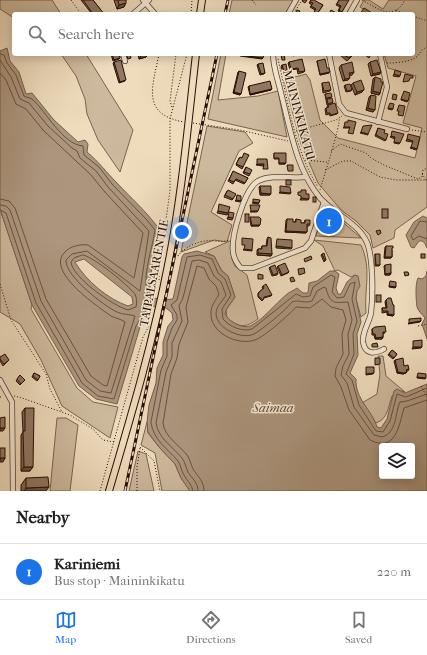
<!DOCTYPE html>
<html lang="en">
<head>
<meta charset="utf-8">
<style>
  :root { --surface:#fff; --page:#f2f2f2; --text:#202124; --muted:#757577; --line:#e0e0e0; --accent:#1a73e8 }
  body { margin:0; font-family:"IM FELL French Canon",serif; background:var(--page); color:var(--text) }
  .controls { position:absolute; right:12px; bottom:12px; display:grid; overflow:hidden; border-radius:4px; box-shadow:0 2px 10px #0003 }
  .controls button { width:36px; height:36px; display:grid; place-items:center; padding:0; border:0; border-bottom:1px solid var(--line); background:var(--surface); color:var(--text); font:20px sans-serif }
  .you { position:absolute; left:182px; top:232px; width:14px; height:14px; margin:-10px; border:3px solid #fff; border-radius:50%; background:#1a73e8; box-shadow:0 0 0 6px #1a73e833 }
  .badge { display:grid; place-items:center; width:26px; height:26px; border-radius:50%; background:var(--accent); color:#fff; font-size:13px; font-weight:700 }
  .pin { position:absolute; translate:-50% -50%; border:2px solid #fff; box-shadow:0 1px 4px #0006 }
  .list { margin:0; padding:0; list-style:none }
  h2 { display:flex; justify-content:space-between; align-items:center; height:52px; margin:0; padding:0 16px; font-size:17px }
  h2 small { font-size:13px; font-weight:400; color:var(--muted) }
  .list li { display:grid; grid-template-columns:26px 1fr auto; gap:12px; align-items:center; box-sizing:border-box; height:56px; padding:0 16px; border-top:1px solid var(--line) }
  .list b { display:block; font-size:15px; white-space:nowrap }
  .list p { margin:0; font-size:13px; white-space:nowrap; color:var(--muted) }
  .list em { font-size:13px; font-style:normal; color:var(--muted) }
  .icon { flex:none; width:22px; height:22px; fill:none; stroke:currentColor; stroke-width:2; stroke-linecap:round; stroke-linejoin:round }
  .map { position:relative; flex:none; width:427px; height:491px; overflow:hidden }
  .search { position:absolute; background:var(--surface); box-shadow:0 2px 10px #0003; left:12px; right:12px; top:12px; height:44px; display:flex; align-items:center; gap:10px; box-sizing:border-box; padding:0 14px; border-radius:4px; color:var(--muted); font-size:15px }
  .sheet { height:108px; background:var(--surface) }
  nav { display:flex; justify-content:space-around; align-items:center; box-sizing:border-box; height:56px; border-top:1px solid var(--line); background:var(--surface); font-size:11px; color:var(--muted) }
  nav a { display:grid; justify-items:center; gap:2px }
  nav .on { color:var(--accent) }
  .map>svg:first-child { display:block }
</style>
</head>
<body>
<div class="map">
<svg width="427" height="491" viewBox="0 0 427 491">
  <rect width="100%" height="100%" fill="#eedcbd"/>
  <filter id="stains"><feTurbulence type="fractalNoise" baseFrequency=".005" numOctaves="4"/><feColorMatrix values="0 0 0 0 .2 0 0 0 0 .09 0 0 0 0 .02 0 0 0 .5 -.17"/></filter>
  <radialGradient id="worn" r=".72"><stop offset=".6" stop-color="#630" stop-opacity="0"/><stop offset="1" stop-color="#630" stop-opacity=".3"/></radialGradient>
  <!-- green -->
  <g fill="#cdb99d" stroke="#7c624f">
    <polygon points="0,0 52,0 61,14 14,14 14,18 0,9"/>
    <polygon points="232,0 294,0 285,14 229,14"/>
    <polygon points="364,0 369,0 383,9 389,0 427,0 427,207 395,230 394,238 373,248 370,235 356,221 341,210 318,183 301,144 284,80 306,74 310,80 320,120 338,138 415,158 422,128 403,123 416,76 388,68 384,54 413,54 413,14 371,14 360,7"/>
    <polygon points="61,54 86,54 133,130 120,172 98,140 87,114 85,99 76,76"/>
    <polygon points="221,54 226,54 218,100 258,96 278,91 287,137 208,119"/>
    <polygon points="207,126 245,132 253,143 239,151 211,212 232,225 227,242 214,240 181,252"/>
    <polygon points="0,209 32,305 31,309 77,388 93,402 118,407 110,438 62,406 41,360 20,324 0,312"/>
    <polygon points="339,219 361,238 316,236 319,225 324,229 330,229"/>
    <path d="M 232,240 L 232,259 L 235,266 L 247,275 L 258,319 C 245,328 240,328 227,318 L 226,310 L 235,297 L 228,276 L 222,271 L 214,256 L 205,252 Z"/>
    <path d="M 314,240 L 361,245 C 372,269 364,288 366,313 L 361,317 L 356,299 L 355,275 L 351,277 L 338,270 L 335,271 L 323,246 Z"/>
    <path d="M 378,356 L 383,356 L 386,376 L 405,392 L 402,391 L 392,396 C 388,407 388,419 376,423 L 362,403 L 377,394 L 380,374 Z"/>
    <polygon points="57,418 66,418 78,425 70,491 50,491"/>
    <polygon points="147,422 148,433 159,447 175,464 181,478 190,491 162,491 155,453 141,445"/>
    <polygon points="138,451 146,454 154,491 129,491"/>
  </g>
  <!-- water -->
  <g fill="#ab957d" stroke="#775e4b" fill-rule="evenodd">
    <path d="M 7,48 L 10,61 L 19,72 L 26,94 L 32,93 L 54,120 L 78,142 L 85,140 L 88,144 L 87,152 C 100,163 106,172 117,183 C 131,198 147,212 159,229 L 150,279 L 150,293 L 154,298 L 163,300 L 173,299 L 182,257 L 184,254 L 197,251 L 214,256 L 222,271 L 228,276 L 235,297 L 226,310 L 225,314 C 228,321 242,329 250,326 C 263,320 275,304 286,295 C 289,292 293,291 297,288 L 303,293 L 308,293 L 309,283 L 317,281 L 330,271 L 335,271 L 339,274 L 336,288 L 338,294 L 341,294 L 347,282 L 355,275 L 358,276 L 360,286 L 357,291 L 356,299 L 361,322 L 357,334 L 358,355 L 350,373 L 356,379 C 355,399 372,410 377,427 L 381,428 L 387,419 L 394,391 L 397,389 L 405,393 L 427,384 L 427,491 L 190,491 L 181,478 L 175,464 L 159,447 L 148,432 L 147,422 L 149,405 L 156,383 L 157,368 L 163,355 L 163,342 L 168,326 L 173,320 L 172,313 L 166,308 L 152,306 L 144,313 L 143,323 L 140,327 L 117,404 L 96,399 L 79,386 L 32,305 L 0,209 L 0,51 ZM 84,259 L 132,297 L 133,304 L 128,306 C 108,299 86,281 75,262 ZM 382,446 L 412,446 L 412,476 L 382,476 Z"/>
    <path d="M 423,216 L 427,218 L 427,248 C 425,244 424,240 419,241 L 414,248 L 411,247 L 406,235 L 414,222 Z"/>
    <path d="M 427,271 L 427,339 L 422,324 L 425,318 C 423,315 418,311 417,307 C 416,299 415,285 418,278 L 422,279 L 426,276 Z"/>
  </g>
  <g fill="none" stroke-linecap="round" stroke-linejoin="round">
    <!-- shore -->
    <g stroke="#6a503f" stroke-width="1">
      <path d="M 0,54 L 4,55 L 7,63 L 16,75 L 24,96 C 27,98 29,97 32,99 C 47,112 62,144 83,146 L 84,155 L 99,167 L 112,184 L 147,220 L 155,230 C 152,252 139,281 151,302 C 138,313 144,315 136,326 L 114,399 L 98,396 L 82,383 L 36,303 L 6,213 L 0,210"/>
      <path d="M 0,60 L 11,77 L 20,99 L 29,103 L 48,126 L 72,148 L 77,151 L 80,158 L 96,171 L 108,187 L 149,231 L 140,291 L 87,251 L 72,254 L 66,260 C 65,276 104,306 117,312 C 123,315 130,314 135,316 L 111,393 L 100,391 L 86,380 L 41,301 L 10,210 L 6,206 L 0,205"/>
      <path d="M 0,73 L 6,80 L 16,104 L 26,109 L 43,130 L 91,175 L 104,191 L 143,233 L 134,278 L 88,245 C 81,244 70,246 65,252 C 45,271 97,306 111,316 C 115,318 121,319 125,322 L 107,386 L 103,385 L 91,376 L 46,299 L 15,208 L 9,201 L 0,199"/>
      <polyline points="427,222 420,221 411,236 413,240 419,236 427,239"/>
      <path d="M 83,255 C 94,257 128,285 135,294 C 137,298 137,303 136,307 L 128,310 C 113,306 72,277 71,262 L 74,258 Z"/>
      <path d="M 193,491 C 192,484 187,481 184,475 C 181,471 181,465 178,461 C 167,448 153,440 151,422 L 161,370 L 167,356 L 167,342 L 172,328 L 177,320 L 177,315 L 171,305 L 177,300 L 187,257 L 200,255 L 212,259 L 218,273 L 225,279 L 231,295 L 222,309 L 223,319 C 230,327 242,332 252,329 L 296,294 L 303,297 L 310,296 L 313,287 L 331,275 L 335,277 L 332,292 L 337,298 L 344,297 L 350,284 L 355,282 L 352,299 L 357,321 L 353,334 L 354,354 L 346,374 L 352,380 L 359,405 L 376,431 L 383,432 L 390,421 L 397,394 L 406,397 L 427,388"/>
      <path d="M 198,491 C 198,482 192,479 188,472 C 186,468 185,462 182,458 C 173,447 158,438 156,423 L 166,372 L 172,357 L 172,343 L 182,321 L 179,306 L 183,298 L 192,261 L 199,260 L 208,263 L 214,276 L 221,282 L 226,295 C 222,302 216,306 216,314 C 217,329 242,340 254,334 C 263,329 286,310 292,302 C 299,299 304,304 312,301 L 317,291 L 324,287 L 326,288 C 330,304 334,303 348,302 L 352,320 L 348,334 L 349,354 L 343,366 L 341,375 L 347,383 L 354,407 L 374,435 L 382,437 C 397,433 395,413 400,402 L 407,401 L 427,394"/>
      <path d="M 204,491 C 204,481 198,477 193,469 C 191,465 190,459 187,455 C 179,445 164,436 163,423 L 171,374 L 177,358 L 179,344 L 188,322 L 186,307 L 197,266 L 204,268 L 209,279 L 216,286 L 219,294 C 216,300 211,305 211,313 C 210,333 238,346 255,340 C 264,337 289,315 296,307 L 310,308 L 322,299 L 331,307 L 343,310 L 346,320 L 342,334 L 343,354 L 336,368 L 335,376 L 341,387 L 349,410 L 370,440 C 396,453 399,425 404,408 L 427,400"/>
    </g>
    <!-- minor casing -->
    <g stroke="#5b4030" stroke-width="6">
      <g id="minor">
        <polyline points="143,0 155,14"/>
        <polyline points="133,14 149,0"/>
        <polyline points="288,14 296,0"/>
        <polyline points="349,14 357,0"/>
        <polyline points="123,54 125,61"/>
        <path d="M 273,54 C 273,67 278,80 281,93 C 290,128 296,169 320,198 C 335,215 364,225 369,249 C 373,266 373,296 371,313 C 369,323 362,332 363,342 C 365,355 375,354 384,349"/>
        <polyline points="329,54 339,104 346,113 407,129"/>
        <polyline points="378,122 387,87 380,54"/>
        <path d="M 306,177 C 291,179 272,174 258,181 C 244,189 231,237 233,252 C 234,259 237,264 241,268 L 253,268 L 305,248 L 311,241 L 324,202"/>
        <polyline points="318,217 320,223 329,226 335,220 336,213"/>
        <polyline points="0,380 12,402 13,491"/>
      </g>
    </g>
    <!-- major casing -->
    <g stroke="#2a0c01" stroke-width="8">
      <g id="major">
        <polyline points="200,14 202,0"/>
        <path d="M 109,491 C 131,416 153,342 168,265 C 182,195 188,124 196,54"/>
      </g>
    </g>
    <!-- path -->
    <g stroke="#2a0c01" stroke-width="1" stroke-dasharray="1 2" stroke-linecap="butt">
      <polyline points="71,0 81,14"/>
      <polyline points="252,0 256,5"/>
      <path d="M 362,0 C 379,9 393,22 405,0"/>
      <polyline points="396,10 404,14"/>
      <polyline points="294,13 302,0"/>
      <polyline points="191,14 192,0"/>
      <polyline points="413,16 427,21"/>
      <path d="M 159,54 C 153,86 140,114 184,122"/>
      <path d="M 278,59 C 288,101 294,149 318,187"/>
      <path d="M 387,63 C 396,63 408,62 415,58 C 420,55 421,49 427,47"/>
      <polyline points="172,107 170,101 176,54"/>
      <polyline points="193,123 240,130 288,141"/>
      <polyline points="412,130 427,132"/>
      <polyline points="296,131 336,120 342,116"/>
      <polyline points="331,151 340,144 366,153 371,158 384,165 418,179 422,177 423,170 427,168"/>
      <polyline points="305,160 327,162"/>
      <polyline points="325,170 343,161 351,161 380,177 396,180 427,180"/>
      <polyline points="422,174 426,180"/>
      <path d="M 320,190 C 323,179 341,125 339,118"/>
      <path d="M 178,256 C 182,249 198,241 206,241 C 215,240 221,243 229,240"/>
      <polyline points="159,280 159,269 170,191 170,119 187,54"/>
      <polyline points="0,284 11,320 46,374 50,389 62,412"/>
      <polyline points="418,326 427,324"/>
      <polyline points="421,386 427,397"/>
      <polyline points="14,396 22,398 70,415 93,429 103,440 114,442"/>
      <polyline points="0,397 3,397"/>
      <polyline points="140,447 154,461 160,491"/>
      <polyline points="100,491 143,337 149,326"/>
      <polyline points="137,491 137,467 140,448"/>
    </g>
    <!-- minor -->
    <use href="#minor" stroke="#f4e8d4" stroke-width="4.5"/>
    <!-- major -->
    <use href="#major" stroke="#eedcbd" stroke-width="6"/>
    <!-- rail casing -->
    <g stroke="#2a0c01" stroke-width="3">
      <g id="rail">
        <polyline points="225,14 228,0"/>
        <polyline points="125,491 217,54"/>
      </g>
    </g>
    <!-- rail -->
    <use href="#rail" stroke="#f4e8d4" stroke-width="1.5" stroke-dasharray="4.5" stroke-linecap="butt"/>
  </g>
  <!-- wall -->
  <g fill="#7c6755" stroke="#2a0c01">
    <polygon points="81,0 93,0 104,14 92,14"/>
    <polygon points="114,0 126,0 124,7 117,9"/>
    <polygon points="311,0 323,5 317,14 314,13 315,10 310,7 312,5 309,3"/>
    <polygon points="339,0 342,12 342,13 338,11 340,7 336,5"/>
    <polygon points="111,54 119,54 120,58 119,59 113,61"/>
    <polygon points="138,54 149,54 146,57 139,59"/>
    <polygon points="343,54 354,54 347,61 341,56"/>
    <polygon points="364,54 371,54 369,58"/>
    <polygon points="317,61 327,68 330,72 329,73 320,75 317,62"/>
    <polygon points="114,62 125,81 119,83 113,63"/>
    <polygon points="289,62 305,71 304,72 298,74 297,69 290,70 288,63"/>
    <polygon points="370,62 380,74 371,76 368,64"/>
    <polygon points="258,64 265,73 264,74 260,75 257,65"/>
    <polygon points="282,65 287,70 287,72 283,73 281,66"/>
    <polygon points="341,65 354,72 352,75 350,75 348,80 343,81 339,68"/>
    <polygon points="239,71 241,94 240,95 233,93 238,72"/>
    <polygon points="375,77 381,82 380,93 379,95 371,93 373,79"/>
    <polygon points="322,83 331,90 330,91 323,93 322,85"/>
    <polygon points="353,83 364,90 362,92 355,95 351,85"/>
    <polygon points="345,85 352,90 351,91 346,92 344,86"/>
    <polygon points="249,86 271,90 250,95 248,87"/>
    <polygon points="325,94 331,98 333,104 327,105 326,100 327,99 326,100 325,95"/>
    <polygon points="371,95 375,110 373,112 366,110 369,97"/>
    <polygon points="328,105 338,113 337,114 330,116 329,114 326,115 325,109 326,108 328,108 327,106"/>
    <polygon points="378,128 384,133 386,140 385,141 375,136"/>
    <polygon points="274,153 286,163 285,164 279,164 279,159 274,159"/>
    <polygon points="239,158 242,158 243,167 242,169 236,165"/>
    <polygon points="246,167 250,174 249,176 243,173"/>
    <polygon points="233,172 248,178 244,184 235,180 233,184 228,181"/>
    <polygon points="260,186 271,194 270,195 260,195 259,187"/>
    <polygon points="227,191 233,199 232,200 224,197"/>
    <polygon points="250,217 260,225 259,226 251,226 250,218"/>
    <polygon points="287,219 293,222 295,222 296,219 301,223 304,223 305,220 310,224 309,226 307,226 307,232 306,233 285,232 286,220"/>
    <polygon points="268,237 272,254 271,256 257,255 257,250 258,249 261,249 262,246 266,246 267,239"/>
    <polygon points="386,246 392,250 392,257 391,258 384,258 385,247"/>
    <polygon points="322,254 326,260 324,262 321,255"/>
    <polygon points="375,254 380,265 379,266 375,266"/>
    <polygon points="385,265 391,273 390,275 385,275 384,266"/>
    <polygon points="278,266 289,272 288,273 281,276 277,267"/>
    <polygon points="270,267 278,273 277,275 272,276 269,268"/>
    <polygon points="263,286 272,295 271,296 264,298 262,301 258,297 258,293 259,292 263,289 262,287"/>
    <polygon points="386,300 394,315 393,316 387,315 387,312 382,313 382,308 386,308 385,302"/>
    <polygon points="372,329 385,333 383,333 383,337 382,339 375,339 374,335 372,335"/>
    <polygon points="392,350 397,354 393,359 388,355"/>
    <polygon points="0,357 9,360 3,366 0,361"/>
    <polygon points="395,360 409,369 408,371 406,371 406,373 403,374 397,373 394,361"/>
    <polygon points="34,373 40,376 37,381 32,377"/>
    <polygon points="20,375 25,380 20,385 16,381"/>
    <polygon points="25,408 30,471 21,471 21,435 23,432 22,412"/>
    <polygon points="26,478 46,491 21,491 21,485"/>
  </g>
  <!-- shaded-wall -->
  <g fill="#655445" stroke="#2a0c01">
    <polygon points="126,3 124,7 117,9 119,5"/>
    <polygon points="142,54 149,54 146,57 139,59"/>
    <polygon points="287,54 291,54 295,55 294,56"/>
    <polygon points="315,54 322,54 321,55 314,55"/>
    <polygon points="241,55 263,58 262,59 240,56"/>
    <polygon points="330,72 329,73 320,75 320,74"/>
    <polygon points="354,72 352,75 347,76 349,73"/>
    <polygon points="381,72 380,74 371,76 373,74"/>
    <polygon points="394,74 400,76 399,77 393,76"/>
    <polygon points="350,78 348,80 343,81 345,79"/>
    <polygon points="272,89 271,90 250,95 250,94"/>
    <polygon points="364,90 362,92 355,95 357,92"/>
    <polygon points="373,91 380,93 379,95 371,93"/>
    <polygon points="234,92 241,94 240,95 233,93"/>
    <polygon points="401,99 408,101 407,102 401,100"/>
    <polygon points="368,108 375,110 373,112 366,110"/>
    <polygon points="388,108 393,109 392,110 388,109"/>
    <polygon points="344,127 350,127 349,128 343,128"/>
    <polygon points="361,132 368,134 368,135 360,133"/>
    <polygon points="391,136 395,137 395,139 390,137"/>
    <polygon points="407,139 413,141 412,142 406,141"/>
    <polygon points="394,142 400,143 399,144 394,143"/>
    <polygon points="411,147 417,149 416,150 410,148"/>
    <polygon points="279,163 286,163 285,164 279,164"/>
    <polygon points="257,164 264,164 263,166 256,165"/>
    <polygon points="280,192 291,193 290,194 279,193"/>
    <polygon points="261,193 271,194 270,195 260,195"/>
    <polygon points="301,198 309,199 308,200 300,200"/>
    <polygon points="236,200 241,201 240,202 235,201"/>
    <polygon points="253,202 259,203 258,204 252,203"/>
    <polygon points="218,211 228,213 227,215 217,213"/>
    <polygon points="251,211 258,211 257,212 250,212"/>
    <polygon points="228,217 233,218 232,220 227,219"/>
    <polygon points="252,225 260,225 259,226 251,226"/>
    <polygon points="286,231 307,232 306,233 285,232"/>
    <polygon points="276,246 292,248 291,249 276,248"/>
    <polygon points="244,249 252,250 252,251 243,250"/>
    <polygon points="258,253 272,254 271,256 257,255"/>
    <polygon points="385,257 392,257 391,258 384,258"/>
    <polygon points="391,273 390,275 385,275 385,274"/>
    <polygon points="389,286 396,287 395,288 389,287"/>
    <polygon points="388,314 394,315 393,316 387,315"/>
    <polygon points="421,321 420,322 408,324 409,323"/>
    <polygon points="383,337 382,339 375,339 376,338"/>
    <polygon points="413,347 422,347 421,348 412,349"/>
    <polygon points="398,372 407,372 406,373 403,374 397,373"/>
    <polygon points="374,373 373,374 366,375 366,374"/>
    <polygon points="417,377 426,378 425,379 417,378"/>
    <polygon points="0,428 5,428 3,431 0,431"/>
    <polygon points="0,458 5,458 3,462 0,462"/>
    <polygon points="24,467 33,467 30,471 21,471"/>
    <polygon points="49,487 46,491 24,491 26,488"/>
  </g>
  <!-- building -->
  <g fill="#907863" stroke="#2a0c01">
    <polygon points="83,0 93,0 104,14 93,14"/>
    <polygon points="118,0 126,0 126,3 119,5"/>
    <polygon points="303,0 307,0 305,3 302,1"/>
    <polygon points="311,0 314,0 323,5 317,14 314,12 316,9 311,6 313,3 310,2"/>
    <polygon points="339,0 349,0 342,12 339,10 341,6 337,4"/>
    <polygon points="364,8 372,13 372,14 360,14"/>
    <polygon points="297,10 300,11 298,14 295,14"/>
    <polygon points="331,10 338,14 329,14"/>
    <polygon points="112,54 119,54 120,58 114,60"/>
    <polygon points="126,54 130,54 131,58 128,59"/>
    <polygon points="241,54 264,54 263,58 241,55"/>
    <polygon points="281,54 284,54 285,60 282,60"/>
    <polygon points="342,54 353,54 349,58"/>
    <polygon points="302,59 305,71 299,72 298,68 291,69 289,62"/>
    <polygon points="325,59 327,68 329,68 330,72 320,74 317,61"/>
    <polygon points="121,60 126,80 120,82 114,62"/>
    <polygon points="377,60 381,72 373,74 370,62"/>
    <polygon points="352,62 354,72 349,73 350,78 345,79 341,65"/>
    <polygon points="263,63 265,73 261,74 258,64"/>
    <polygon points="286,64 287,70 284,71 282,65"/>
    <polygon points="395,70 401,72 400,76 394,74"/>
    <polygon points="239,71 246,73 241,94 234,92"/>
    <polygon points="405,74 413,76 413,78 410,78 409,81 403,82"/>
    <polygon points="375,77 381,79 381,82 383,82 380,93 373,91"/>
    <polygon points="361,80 364,88 364,90 357,92 353,83"/>
    <polygon points="270,81 272,89 250,94 249,86"/>
    <polygon points="329,82 331,90 324,91 322,83"/>
    <polygon points="350,84 352,90 347,91 345,85"/>
    <polygon points="404,91 410,93 408,101 401,99"/>
    <polygon points="331,93 332,97 326,98 325,94"/>
    <polygon points="393,94 397,95 396,100 392,99"/>
    <polygon points="371,95 376,96 375,110 368,108"/>
    <polygon points="332,98 333,102 328,104 327,99"/>
    <polygon points="335,103 338,113 331,115 330,113 327,113 326,108 329,107 328,105"/>
    <polygon points="390,103 394,104 393,109 388,108"/>
    <polygon points="399,105 405,106 403,116 398,115 399,111 397,111"/>
    <polygon points="348,120 356,122 353,134 348,133 350,127 344,127 345,122 348,122"/>
    <polygon points="372,125 368,134 361,132 363,126"/>
    <polygon points="378,128 385,130 384,133 388,134 386,140 376,135"/>
    <polygon points="392,131 404,134 400,143 394,142 395,137 391,136"/>
    <polygon points="408,134 420,137 417,149 411,147 413,141 407,139"/>
    <polygon points="244,153 249,155 243,167 236,164 240,157 242,158"/>
    <polygon points="274,153 286,153 286,163 279,163 279,158 274,158"/>
    <polygon points="257,159 267,159 268,169 263,169 264,164 257,164"/>
    <polygon points="287,165 293,165 293,171 288,171"/>
    <polygon points="246,167 252,170 250,174 244,172"/>
    <polygon points="233,171 248,178 245,183 236,179 234,182 229,180"/>
    <rect x="286" y="180" width="5" height="5"/>
    <polygon points="260,186 271,186 271,194 261,193"/>
    <polygon points="280,186 290,187 291,193 280,192"/>
    <polygon points="228,190 236,194 233,199 225,195"/>
    <polygon points="301,190 306,190 306,194 309,194 309,199 301,198 301,196 298,195 298,192 301,192"/>
    <polygon points="237,195 241,196 241,201 236,200"/>
    <rect x="313" y="197" width="3" height="5"/>
    <polygon points="253,199 260,200 259,203 253,202"/>
    <polygon points="219,204 230,207 228,213 218,211"/>
    <polygon points="250,205 260,205 258,211 251,211"/>
    <rect x="382" y="209" width="6" height="9"/>
    <polygon points="229,212 234,213 233,218 228,217"/>
    <rect x="245" y="214" width="4" height="8"/>
    <polygon points="250,217 259,217 261,219 260,225 252,225"/>
    <polygon points="287,219 293,219 293,222 296,222 296,219 301,220 301,223 305,223 305,220 310,220 310,224 307,224 307,232 286,231"/>
    <polygon points="380,230 381,233 378,235 376,231"/>
    <polygon points="268,237 271,238 272,254 258,253 258,249 262,249 262,246 267,246"/>
    <polygon points="242,238 253,239 252,250 244,249 245,245 242,245"/>
    <polygon points="277,239 292,240 292,248 276,246"/>
    <polygon points="386,246 393,246 393,248 392,248 392,257 385,257"/>
    <polygon points="324,253 326,260 325,261 322,254"/>
    <polygon points="375,254 380,254 380,265 376,265"/>
    <rect x="421" y="254" width="4" height="4"/>
    <polygon points="311,256 312,259 305,262 304,259"/>
    <polygon points="285,263 289,272 282,275 278,266"/>
    <polygon points="391,264 391,273 385,274 385,265"/>
    <polygon points="275,265 278,273 273,275 270,267"/>
    <polygon points="304,268 305,273 299,275 298,269"/>
    <polygon points="404,272 408,272 409,275 405,276"/>
    <polygon points="258,274 263,275 263,279 258,279"/>
    <polygon points="293,277 295,281 291,282 290,278"/>
    <polygon points="390,281 396,282 396,287 389,286"/>
    <polygon points="266,284 272,295 264,297 263,300 258,296 259,292 264,288 263,286"/>
    <rect x="376" y="295" width="5" height="7"/>
    <polygon points="388,298 391,298 393,305 394,305 394,315 388,314 388,311 383,311 382,308 387,308 386,300"/>
    <polygon points="421,318 421,321 409,323 409,319"/>
    <polygon points="385,326 386,332 383,332 383,337 376,338 375,334 373,334 372,329 375,327"/>
    <polygon points="422,340 422,347 413,347 413,341"/>
    <polygon points="377,343 378,347 372,347 372,344"/>
    <polygon points="392,350 397,354 394,358 389,354"/>
    <polygon points="5,354 9,360 4,364 0,359 0,357"/>
    <polygon points="375,358 380,358 380,364 375,365"/>
    <polygon points="403,358 404,366 408,365 409,369 406,370 407,372 404,373 398,372 395,360"/>
    <polygon points="366,367 374,367 374,373 366,374"/>
    <polygon points="34,373 40,376 38,380 33,376"/>
    <polygon points="418,373 426,374 426,378 417,377"/>
    <polygon points="20,375 25,380 21,384 17,379"/>
    <polygon points="25,408 34,408 33,467 24,467 23,431 25,431"/>
    <polygon points="5,417 5,428 0,428 0,418"/>
    <rect x="0" y="448" width="5" height="10"/>
    <polygon points="48,477 49,487 26,488 26,478"/>
  </g>
  <g text-anchor="middle" dominant-baseline="central" stroke-width="3" stroke-linejoin="round" paint-order="stroke">
    <!-- street labels -->
    <g font-size="12" fill="#2a0c01" stroke="#f4e8d4">
      <text transform="translate(299 115) rotate(75)">MAININKIKATU</text>
      <text transform="translate(154 273) rotate(-79)">TAIPALSAARENTIE</text>
    </g>
    <!-- water labels -->
    <g font-size="13" font-style="italic" fill="#644a39" stroke="#f4e8d4">
      <text x="273" y="407">Saimaa</text>
    </g>
  </g>
  <rect width="100%" height="100%" filter="url(#stains)"/>
  <rect width="100%" height="100%" fill="url(#worn)"/>
</svg>
<div class="controls">
<button><svg class="icon" aria-label="layers" viewBox="0 0 24 24"><path d="M12 4l9 5-9 5-9-5zM3 14l9 5 9-5"/></svg></button>
</div>
<div class="you"></div>
<div class="pin badge" style="left:329px;top:221px">1</div>
<div class="search"><svg class="icon" aria-label="search" viewBox="0 0 24 24"><circle cx="10" cy="10" r="6"/><path d="M15 15l6 6"/></svg>Search here</div>
</div>
<section class="sheet">
<h2>Nearby<small></small></h2>
<ul class="list">
<li><span class="badge">1</span><div><b>Kariniemi</b><p>Bus stop · Maininkikatu</p></div><em>220 m</em></li>
</ul>
</section>
<nav>
<a class="on"><svg class="icon" aria-label="map" viewBox="0 0 24 24"><path d="M3 6l6-2 6 2 6-2v14l-6 2-6-2-6 2zM9 4v14M15 6v14"/></svg>Map</a>
<a><svg class="icon" aria-label="directions" viewBox="0 0 24 24"><path d="M12 3l9 9-9 9-9-9zM9 14v-3h6M13 9l2 2-2 2"/></svg>Directions</a>
<a><svg class="icon" aria-label="saved" viewBox="0 0 24 24"><path d="M7 4h10v16l-5-4-5 4z"/></svg>Saved</a>
</nav>
</body>
</html>
